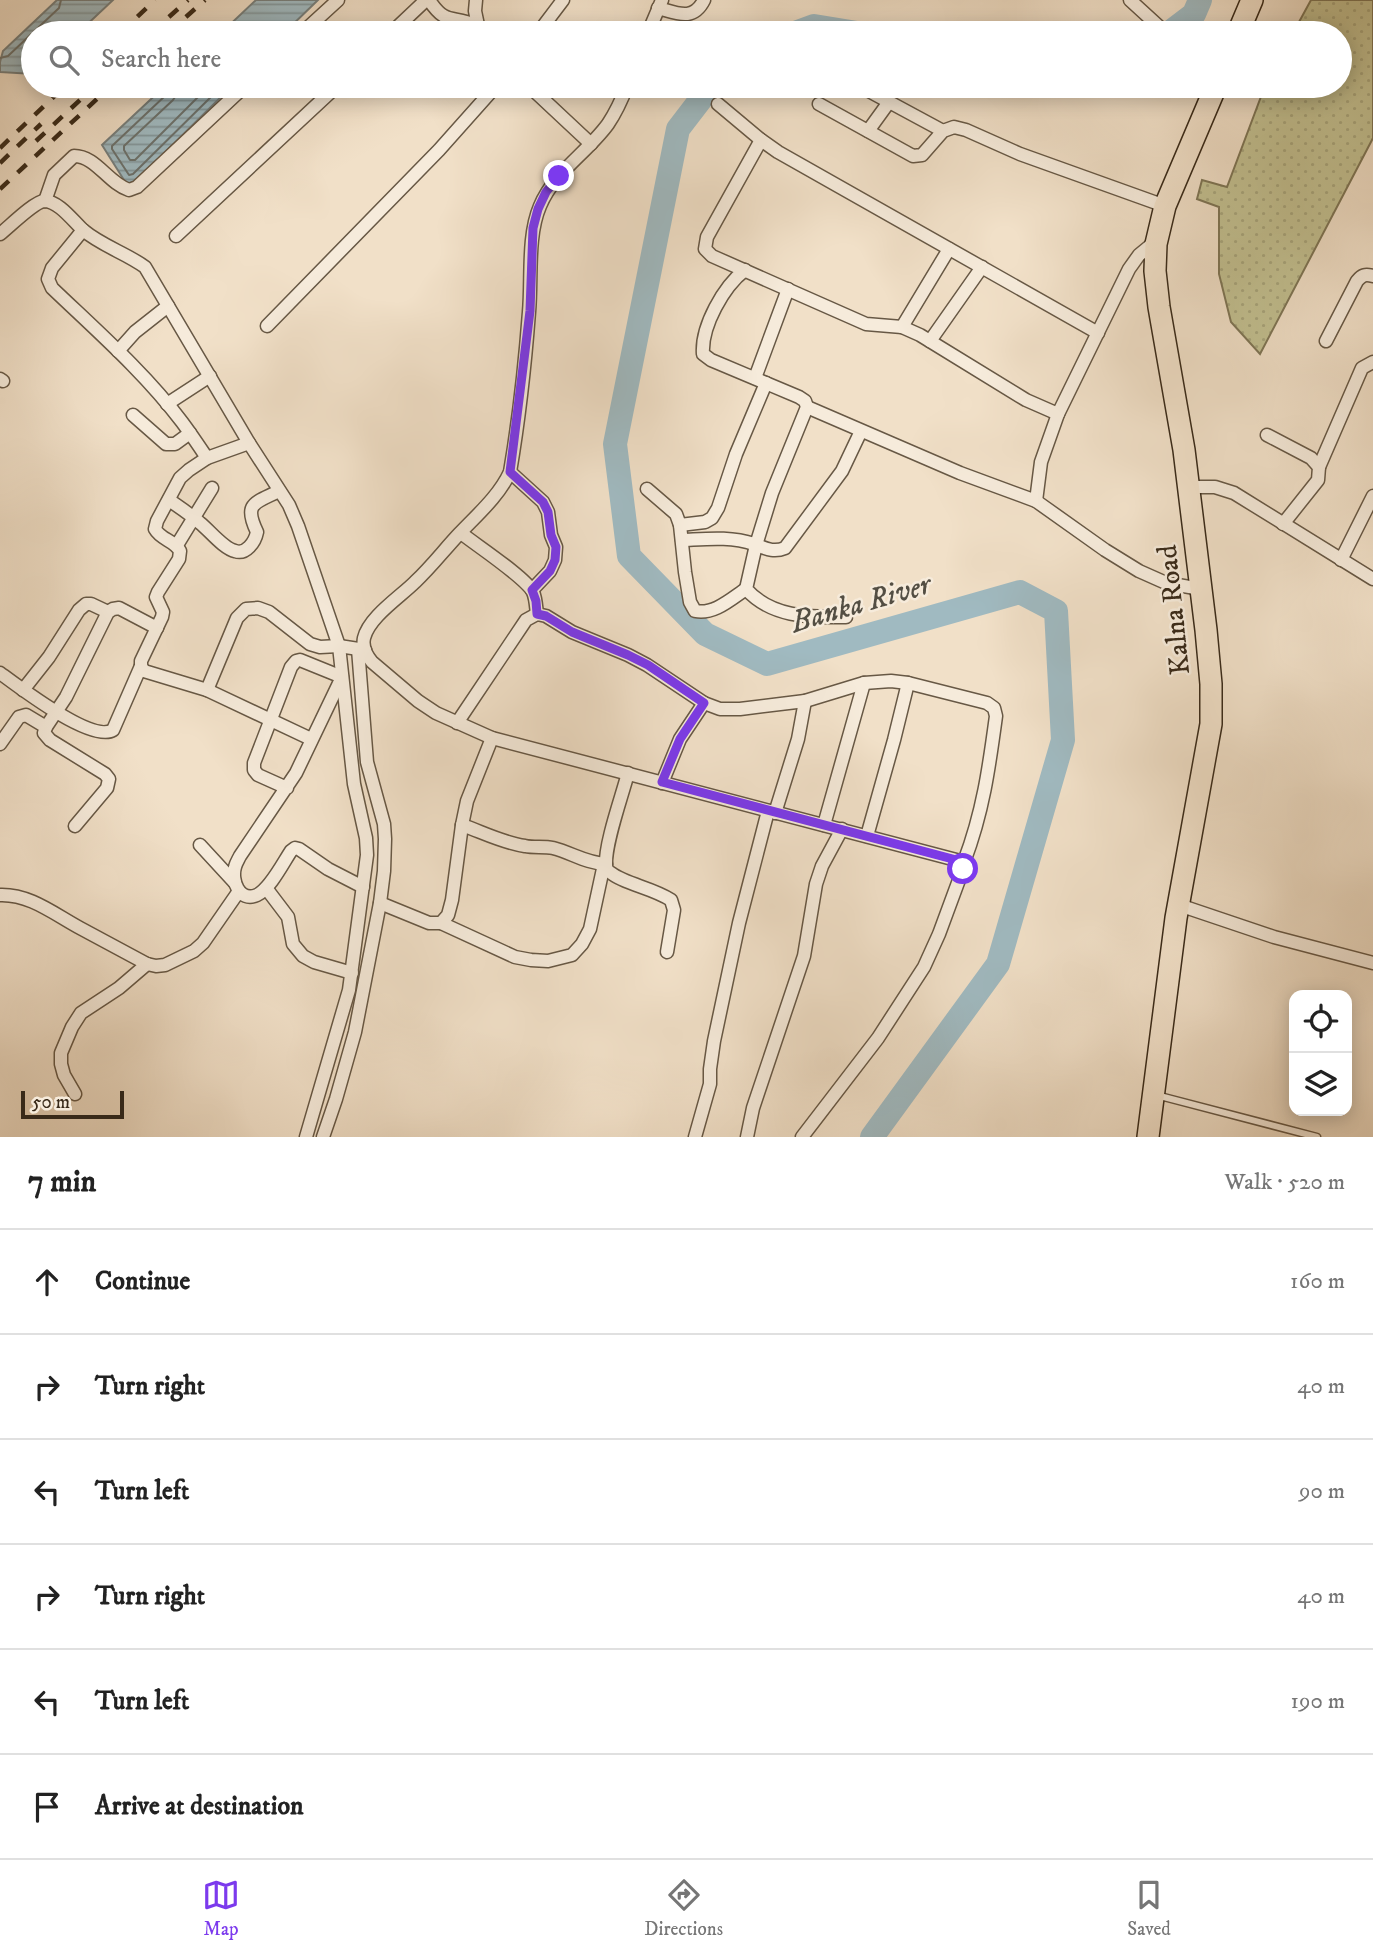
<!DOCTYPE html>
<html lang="en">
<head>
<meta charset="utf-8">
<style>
  :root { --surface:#fff; --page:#f6f6f6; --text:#222; --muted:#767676; --line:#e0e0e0; --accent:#7c3aed }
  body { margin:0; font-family:"IM FELL DW Pica",serif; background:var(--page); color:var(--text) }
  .controls { position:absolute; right:21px; bottom:21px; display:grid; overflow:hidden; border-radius:14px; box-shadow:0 4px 18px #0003 }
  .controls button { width:63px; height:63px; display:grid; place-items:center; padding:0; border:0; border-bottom:2px solid var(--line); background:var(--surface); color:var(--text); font:35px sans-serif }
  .scale { position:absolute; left:21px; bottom:18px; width:103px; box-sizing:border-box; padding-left:7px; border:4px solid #392a19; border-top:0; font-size:19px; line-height:24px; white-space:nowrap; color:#392a19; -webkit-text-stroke:5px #f6ebdb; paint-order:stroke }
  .stop { position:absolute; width:21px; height:21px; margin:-16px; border:5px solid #7c3aed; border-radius:50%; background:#fff }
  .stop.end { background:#7c3aed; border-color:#fff; box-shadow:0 2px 7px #0008 }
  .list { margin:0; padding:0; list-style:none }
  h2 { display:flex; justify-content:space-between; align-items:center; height:91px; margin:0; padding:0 28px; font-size:30px }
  h2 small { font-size:23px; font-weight:400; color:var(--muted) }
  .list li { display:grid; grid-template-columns:46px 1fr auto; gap:21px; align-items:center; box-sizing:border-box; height:105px; padding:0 28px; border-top:2px solid var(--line) }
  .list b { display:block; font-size:26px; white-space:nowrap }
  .list em { font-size:23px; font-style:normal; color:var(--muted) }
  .icon { flex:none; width:38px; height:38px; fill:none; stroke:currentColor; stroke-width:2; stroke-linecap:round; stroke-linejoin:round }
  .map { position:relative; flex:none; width:1373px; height:1137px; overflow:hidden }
  .search { position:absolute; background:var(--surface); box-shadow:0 4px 18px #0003; left:21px; right:21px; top:21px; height:77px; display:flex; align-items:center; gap:18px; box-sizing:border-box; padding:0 24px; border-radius:38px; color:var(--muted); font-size:26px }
  .sheet { height:721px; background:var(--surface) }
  nav { display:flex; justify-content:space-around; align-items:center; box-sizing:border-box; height:98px; border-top:2px solid var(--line); background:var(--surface); font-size:19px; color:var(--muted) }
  nav a { display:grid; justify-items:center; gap:4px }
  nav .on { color:var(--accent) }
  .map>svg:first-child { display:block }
</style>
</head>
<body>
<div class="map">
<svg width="1373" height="1137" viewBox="0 0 1373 1137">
  <defs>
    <pattern id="grass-dots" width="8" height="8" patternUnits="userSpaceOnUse" patternTransform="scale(1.75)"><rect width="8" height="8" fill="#c2c091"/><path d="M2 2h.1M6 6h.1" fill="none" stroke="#a7a57c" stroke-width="1.8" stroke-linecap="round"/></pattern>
    <pattern id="water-rules" width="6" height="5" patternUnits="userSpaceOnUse" patternTransform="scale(1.75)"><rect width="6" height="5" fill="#a0bac1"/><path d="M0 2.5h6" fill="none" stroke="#83979c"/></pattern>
  </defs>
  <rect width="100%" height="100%" fill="#f1e0c8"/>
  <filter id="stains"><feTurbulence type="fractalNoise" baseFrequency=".00286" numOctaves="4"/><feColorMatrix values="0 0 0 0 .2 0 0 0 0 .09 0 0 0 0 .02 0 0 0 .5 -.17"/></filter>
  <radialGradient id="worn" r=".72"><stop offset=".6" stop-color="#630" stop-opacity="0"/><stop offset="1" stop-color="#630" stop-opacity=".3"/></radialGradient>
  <!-- grass -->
  <polygon fill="url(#grass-dots)" stroke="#7e7555" stroke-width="2" points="1311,0 1373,0 1373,138 1260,354 1231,322 1219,274 1219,207 1197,199 1202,180 1227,187 1265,86 1340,86 1340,33 1293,33"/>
  <!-- water -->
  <g fill="url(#water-rules)" stroke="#77807e" stroke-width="2">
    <polygon points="57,0 113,0 78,33 33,33 33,74 0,72 0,62 3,51"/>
    <polygon points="256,0 318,0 284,33 221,33"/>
    <polygon points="165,86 232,86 129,188 102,145"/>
  </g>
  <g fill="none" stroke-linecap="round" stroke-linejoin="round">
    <!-- shore -->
    <g stroke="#6c726d" stroke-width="2">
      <polyline points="0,58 8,56 59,8 61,0"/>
      <polyline points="169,86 167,94 112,146 112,149 129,175 133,174 222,86"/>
      <polyline points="178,86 177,94 173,100 124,146 124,150 130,160 135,160 209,86"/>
    </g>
    <!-- river -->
    <g stroke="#a0bac1" stroke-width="24">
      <polyline points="795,33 814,26 857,33"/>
      <polyline points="1169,33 1194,14 1200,0"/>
      <polyline points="711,86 678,129 615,444 629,556 705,634 767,664 1020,592 1056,611 1063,740 998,964 872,1137"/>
    </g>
    <!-- lane casing -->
    <g stroke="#675845" stroke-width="9">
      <polyline id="lane" points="1156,1095 1317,1137"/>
    </g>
    <!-- street casing -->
    <g stroke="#675845" stroke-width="15">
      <g id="street">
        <path d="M 429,0 C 447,27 452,14 477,26"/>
        <polyline points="476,0 475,11 479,30"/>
        <polyline points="1130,0 1166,33"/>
        <path d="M 658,8 C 677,13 693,22 704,0"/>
        <polyline points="302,33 338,0"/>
        <polyline points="391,33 426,0"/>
        <polyline points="538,33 563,0"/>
        <polyline points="648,33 662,0"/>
        <polyline points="529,86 591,144"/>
        <path d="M 627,86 C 622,99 616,112 608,124 C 587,153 554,172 540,206 C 527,236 532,279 529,312 C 525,365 519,419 510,472 C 499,496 477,515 459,534 C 444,550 431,567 415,582 C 400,597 369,617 364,638 C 362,647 367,656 372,662 L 418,701 L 436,713 L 492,738 L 964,862 L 963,869 L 939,934 L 924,967 L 878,1038 L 802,1137"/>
        <polyline points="867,90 943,131"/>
        <polyline points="718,104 761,140 778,152 1098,333"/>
        <polyline points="819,104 913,156 922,155 943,131 954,127 966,130 1020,154 1165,206"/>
        <polyline points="868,131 889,102"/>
        <polyline points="761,140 707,237 705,249 712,256 866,324 902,327 920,335 1026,400 1058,414"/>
        <path d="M 45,201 L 54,175 L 74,156 C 96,156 108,183 129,190 L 137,187 L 245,86"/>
        <path d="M 83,230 L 52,268 L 48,279 L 52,288 C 97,331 145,373 182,422 C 191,434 199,446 207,458"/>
        <path d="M 0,234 C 9,227 34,202 44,201 C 59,201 73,221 83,230 C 102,246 126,253 145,267 L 249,443 L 289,505 L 298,526 L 339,646 L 354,784 L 366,838 L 367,855 L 349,990 L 306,1137"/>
        <polyline points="176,236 337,86"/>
        <path d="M 745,270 C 724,286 701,326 703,354 L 711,360 L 799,397 L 805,401 L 807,407 L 772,493 L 756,545 L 746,589 C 772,618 810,617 846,617"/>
        <polyline points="267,326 439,150 496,86"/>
        <polyline points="902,327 949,249"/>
        <polyline points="930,341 982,267"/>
        <path d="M 1326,341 L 1357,281 C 1362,275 1365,274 1373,276"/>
        <polyline points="118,351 135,332 168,306"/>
        <polyline points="755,378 788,289"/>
        <polyline points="0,379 3,381"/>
        <polyline points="167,404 210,376"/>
        <polyline points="807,407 960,473 1036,501 1105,550 1139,571 1166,583 1201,589"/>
        <polyline points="133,415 166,444 175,444 190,433"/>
        <polyline points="1267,435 1311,458 1319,467 1318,480 1283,524"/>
        <path d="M 249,443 L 207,458 L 189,470 L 180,478 L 157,521 L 155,529 C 161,540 174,540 180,551 L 179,559 L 158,592 L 156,597 L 163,612 L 162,617 L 141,661 L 141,666 L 144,671 L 207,690 L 311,739"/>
        <polyline points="1319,467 1362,368 1373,362"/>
        <polyline points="510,472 543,502 548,512 551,535 556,547 555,560 550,571 532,590"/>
        <polyline points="1188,487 1215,487 1234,493 1373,579"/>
        <path d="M 647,489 L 676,514 L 680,525 L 685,572 L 690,602 L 695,611 C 714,615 731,599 746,589"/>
        <path d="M 169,500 C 179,507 190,514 200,523 C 209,530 224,549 235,551 C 246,555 255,542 257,532 C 243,503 255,503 279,491"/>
        <polyline points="1036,501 1041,462 1058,414 1129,269 1139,255 1156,241"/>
        <polyline points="680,525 705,522 712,518 718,508 736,454 766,383"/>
        <path d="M 461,533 C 476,545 525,577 533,592 C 536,599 536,607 537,614"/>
        <path d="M 682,540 C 706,539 730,536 754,544 C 765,548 773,553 785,548 L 842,471 L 861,431"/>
        <polyline points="177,545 212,488"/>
        <polyline points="1341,560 1373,496"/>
        <path d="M 0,673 C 19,687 92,743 113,730 L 141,666"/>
        <polyline points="23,690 49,657 79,610 86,604 91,604 108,612"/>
        <polyline points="207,690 237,618 246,609 258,608 269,612 310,644 320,647 339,646 365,650"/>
        <path d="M 457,723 L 526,620 L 537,614 L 546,616 L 572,632 L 628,655 L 647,665 L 704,703 L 720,709 L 740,709 L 805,701 L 864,683 L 891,681 L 908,683 L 987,703 L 994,708 L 996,716 C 989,768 983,812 964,862"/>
        <polyline points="0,744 19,717 26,715 46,727"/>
        <path d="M 628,773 C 622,796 605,843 606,864 C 606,869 607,870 611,873 C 625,884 653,888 671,900 L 674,910 L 667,952"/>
        <polyline points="662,783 680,739 704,703"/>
        <path d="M 287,788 L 258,775 L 254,770 L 254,763 L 291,667 L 296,661 L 300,660 L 342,677 L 296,773 L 240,856 C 238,860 236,863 235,867 C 231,880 239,903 257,895 C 270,889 283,863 291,851 L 295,848 L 299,849 L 328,869 L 363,887"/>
        <polyline points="775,813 798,739 805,701"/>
        <path d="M 462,825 C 482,832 503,843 525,846 C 534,848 544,846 553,848 C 572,853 586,863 606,864"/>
        <polyline points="824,825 864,683"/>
        <polyline points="75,826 107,788 109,779 105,774 50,740 44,733 46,727 66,697 108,612 113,609 119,608 157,628"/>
        <polyline points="867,836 894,740 908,683"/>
        <polyline points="200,845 235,883"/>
        <polyline points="266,888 288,917 293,944 303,956 314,962 352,973"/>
        <path d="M 0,895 C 30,894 54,914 80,928 C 102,940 125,952 147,964 L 156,966 L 165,965 L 194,951 L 203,943 L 239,891"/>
        <polyline points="380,903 429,923 441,923 448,915 452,900 462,825 467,801 492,738"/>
        <polyline points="1179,905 1274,937 1373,963"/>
        <polyline points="441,923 515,957 531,960 548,961 572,955 582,944 590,929 604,864"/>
        <polyline points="75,1094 64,1075 61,1064 61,1053 72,1027 81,1013 119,988 147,964"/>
        <polyline points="323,1137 336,1099 355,1032 380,903 384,871 385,839 384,824 367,762 358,649"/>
        <polyline points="695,1137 710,1084 710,1069 714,1041 739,923 768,811"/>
        <polyline points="747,1137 753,1108 804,956 816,884 822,866 842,829"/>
      </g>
    </g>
    <!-- primary casing -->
    <g stroke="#392a19" stroke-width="24">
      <g id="primary">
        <polyline points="1238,33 1252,0"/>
        <polyline points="1148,1137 1176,918 1211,724 1211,684 1206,630 1184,450 1159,307 1155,271 1156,244 1165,206 1216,86"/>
      </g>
    </g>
    <!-- lane -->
    <use href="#lane" stroke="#f6ebdb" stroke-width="6"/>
    <!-- street -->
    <use href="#street" stroke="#f6ebdb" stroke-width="12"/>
    <!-- primary -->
    <use href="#primary" stroke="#f1e0c8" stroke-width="21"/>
    <!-- rail -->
    <g stroke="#392a19" stroke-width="4.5" stroke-dasharray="12 12" stroke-linecap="butt">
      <polyline points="120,33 155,0"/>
      <polyline points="151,33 188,0"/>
      <polyline points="168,33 205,0"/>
      <polyline points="36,141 95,86"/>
      <polyline points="0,148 65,86"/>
      <polyline points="0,163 41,124"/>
      <polyline points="0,189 111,86"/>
    </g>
  </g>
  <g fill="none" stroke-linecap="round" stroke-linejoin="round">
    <!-- route -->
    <polyline stroke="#7c3aed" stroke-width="9" points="559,176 546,192 538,209 533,228 530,311 510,472 543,502 548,512 551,535 556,547 555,560 550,571 532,590 536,601 537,614 546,616 572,632 628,655 648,665 704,703 680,739 662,782 964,862 963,869"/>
  </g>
  <g text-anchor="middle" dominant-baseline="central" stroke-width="5" stroke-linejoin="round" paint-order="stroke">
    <!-- street labels -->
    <g font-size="28" fill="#392a19" stroke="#f6ebdb">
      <text transform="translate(1174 610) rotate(-96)">Kalna Road</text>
    </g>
    <!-- water labels -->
    <g font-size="30" font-style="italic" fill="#534e43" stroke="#f6ebdb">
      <text transform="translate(861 604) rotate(-16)">Banka River</text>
    </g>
  </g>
  <rect width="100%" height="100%" filter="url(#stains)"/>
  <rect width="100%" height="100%" fill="url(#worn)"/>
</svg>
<div class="controls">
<button><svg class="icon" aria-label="locate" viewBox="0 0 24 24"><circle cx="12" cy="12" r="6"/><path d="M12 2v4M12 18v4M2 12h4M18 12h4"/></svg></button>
<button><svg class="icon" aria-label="layers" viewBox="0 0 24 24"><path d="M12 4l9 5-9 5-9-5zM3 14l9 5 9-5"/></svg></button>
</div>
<div class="scale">50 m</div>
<div class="stop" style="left:963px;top:869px"></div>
<div class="stop end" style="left:559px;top:176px"></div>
<div class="search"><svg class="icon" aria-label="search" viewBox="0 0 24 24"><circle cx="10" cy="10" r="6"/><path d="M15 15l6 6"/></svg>Search here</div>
</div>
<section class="sheet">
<h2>7 min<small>Walk · 520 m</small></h2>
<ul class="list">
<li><svg class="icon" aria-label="ahead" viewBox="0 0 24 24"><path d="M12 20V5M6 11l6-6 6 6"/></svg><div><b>Continue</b></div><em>160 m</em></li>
<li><svg class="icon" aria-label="right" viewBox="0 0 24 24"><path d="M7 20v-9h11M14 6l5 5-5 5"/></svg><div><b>Turn right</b></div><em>40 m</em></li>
<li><svg class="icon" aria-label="left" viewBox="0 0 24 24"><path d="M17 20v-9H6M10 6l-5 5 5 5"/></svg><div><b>Turn left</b></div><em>90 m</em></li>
<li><svg class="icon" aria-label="right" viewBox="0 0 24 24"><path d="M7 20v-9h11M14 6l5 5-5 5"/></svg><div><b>Turn right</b></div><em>40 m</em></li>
<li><svg class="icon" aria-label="left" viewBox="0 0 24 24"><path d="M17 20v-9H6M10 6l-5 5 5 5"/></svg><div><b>Turn left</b></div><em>190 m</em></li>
<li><svg class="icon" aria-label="arrive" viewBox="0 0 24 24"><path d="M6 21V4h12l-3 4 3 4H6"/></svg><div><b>Arrive at destination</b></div></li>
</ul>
</section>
<nav>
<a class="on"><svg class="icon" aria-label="map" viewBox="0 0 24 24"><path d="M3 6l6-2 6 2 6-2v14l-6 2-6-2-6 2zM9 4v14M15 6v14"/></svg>Map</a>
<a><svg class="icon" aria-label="directions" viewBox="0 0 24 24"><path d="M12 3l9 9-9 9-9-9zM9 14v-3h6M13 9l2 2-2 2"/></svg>Directions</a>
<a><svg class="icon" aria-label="saved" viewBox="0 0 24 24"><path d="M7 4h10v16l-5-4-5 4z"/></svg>Saved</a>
</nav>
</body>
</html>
